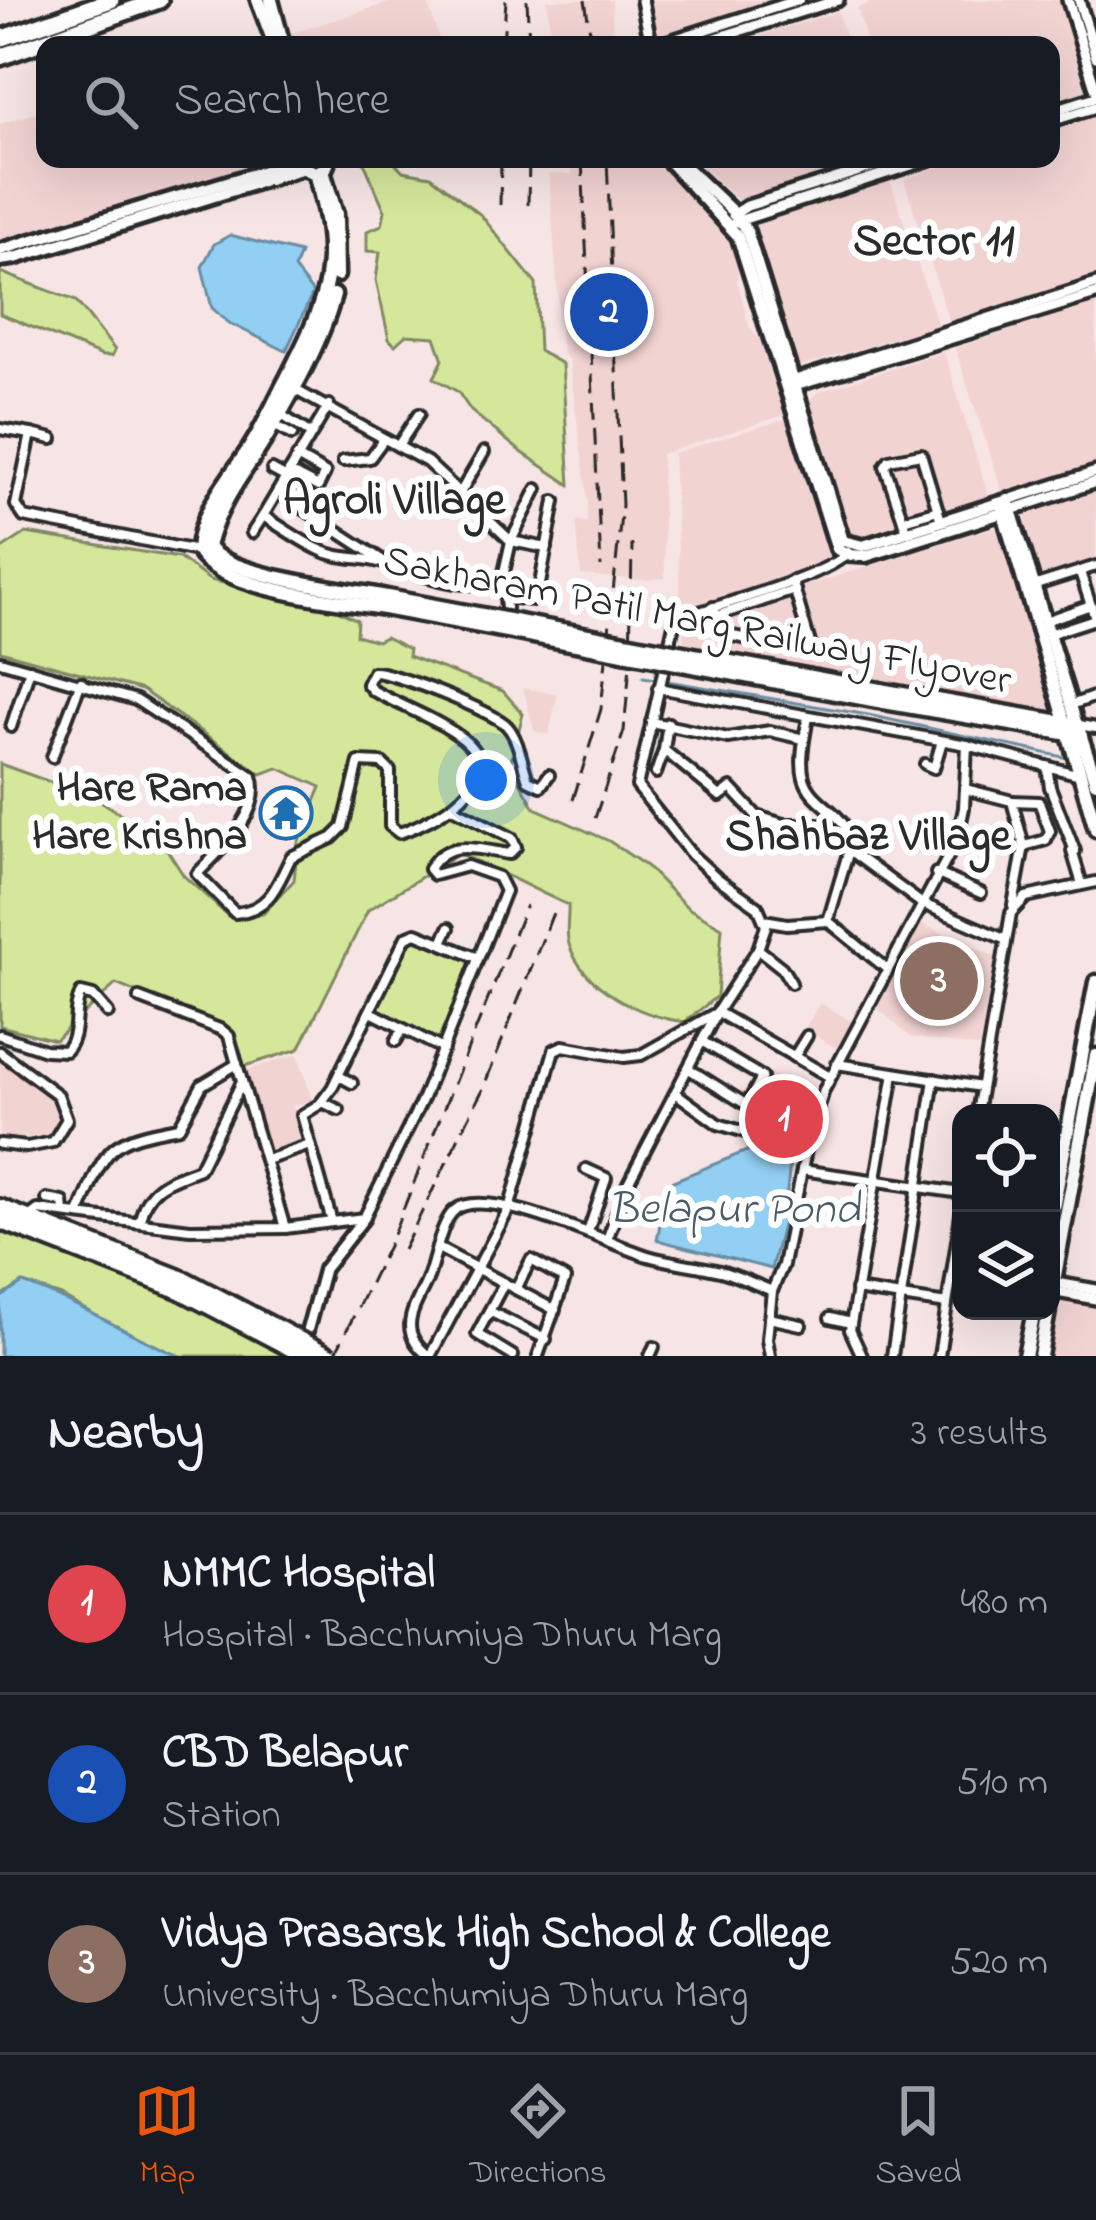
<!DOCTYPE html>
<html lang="en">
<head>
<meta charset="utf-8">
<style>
  :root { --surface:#171b24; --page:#242831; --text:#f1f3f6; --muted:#9ea1a6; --line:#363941; --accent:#ea580c }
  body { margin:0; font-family:"Indie Flower",sans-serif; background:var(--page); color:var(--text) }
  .controls { position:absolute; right:36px; bottom:36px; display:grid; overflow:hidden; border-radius:24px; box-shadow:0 12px 48px #0002 }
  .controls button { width:108px; height:108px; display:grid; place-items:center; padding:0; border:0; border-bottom:3px solid var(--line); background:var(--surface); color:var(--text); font:60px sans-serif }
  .you { position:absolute; left:486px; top:780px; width:42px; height:42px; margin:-30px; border:9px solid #fff; border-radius:50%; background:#1a73e8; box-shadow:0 0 0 18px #1a73e833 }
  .badge { display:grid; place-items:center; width:78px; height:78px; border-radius:50%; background:var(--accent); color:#fff; font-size:39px; font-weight:700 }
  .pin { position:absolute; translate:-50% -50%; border:6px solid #fff; box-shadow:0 3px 12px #0006 }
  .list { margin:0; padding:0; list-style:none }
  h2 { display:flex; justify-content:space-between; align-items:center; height:156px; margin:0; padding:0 48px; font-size:51px }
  h2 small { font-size:39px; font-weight:400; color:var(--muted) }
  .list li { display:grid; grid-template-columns:78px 1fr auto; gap:36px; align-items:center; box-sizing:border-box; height:180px; padding:0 48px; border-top:3px solid var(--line) }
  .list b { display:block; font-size:45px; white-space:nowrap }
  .list p { margin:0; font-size:39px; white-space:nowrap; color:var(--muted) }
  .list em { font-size:39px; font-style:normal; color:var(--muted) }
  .icon { flex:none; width:66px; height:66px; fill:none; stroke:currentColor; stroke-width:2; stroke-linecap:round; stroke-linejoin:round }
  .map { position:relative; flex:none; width:1096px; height:1356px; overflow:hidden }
  .search { position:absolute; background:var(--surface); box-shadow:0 12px 48px #0002; left:36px; right:36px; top:36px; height:132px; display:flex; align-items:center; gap:30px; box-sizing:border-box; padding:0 42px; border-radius:24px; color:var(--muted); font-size:45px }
  .sheet { height:696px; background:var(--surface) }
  nav { display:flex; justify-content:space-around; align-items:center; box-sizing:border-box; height:168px; border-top:3px solid var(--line); background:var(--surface); font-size:33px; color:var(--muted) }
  nav a { display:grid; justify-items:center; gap:6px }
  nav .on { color:var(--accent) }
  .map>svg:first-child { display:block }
</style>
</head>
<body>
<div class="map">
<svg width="1096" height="1356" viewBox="0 0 1096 1356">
  <rect width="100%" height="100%" fill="#f7e5e5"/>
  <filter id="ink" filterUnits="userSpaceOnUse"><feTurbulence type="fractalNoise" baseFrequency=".00833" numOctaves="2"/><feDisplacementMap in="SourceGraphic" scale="24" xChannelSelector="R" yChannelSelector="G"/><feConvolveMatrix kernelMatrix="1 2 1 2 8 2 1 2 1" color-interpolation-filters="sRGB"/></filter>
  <g filter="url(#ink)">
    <!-- built -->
    <g fill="#f1d3d2">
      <polygon points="398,0 427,0 441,45 254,45"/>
      <polygon points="547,0 612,0 613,45 552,45"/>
      <polygon points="649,0 772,0 655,35"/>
      <polygon points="879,0 1061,0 1087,88 1084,94 1051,104 1051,45 868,45 857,8"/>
      <polygon points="838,12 848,45 730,45 837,12"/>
      <polygon points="45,110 45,159 285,159 0,244 0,124"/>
      <polygon points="1090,117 1096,121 1096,278 949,322 904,179 963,159 1051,159 1051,130"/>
      <polygon points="572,159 657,159 702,205 730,241 739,265 737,280 749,326 759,338 784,415 661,454 665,578 643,580 581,575 576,520 587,522 588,502 569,360 562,354 549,174 572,174"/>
      <polygon points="694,159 874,159 740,202"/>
      <polygon points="890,180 938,325 798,367 753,226"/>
      <polygon points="1096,304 1096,464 1003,494 955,348"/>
      <polygon points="944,352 989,498 862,538 850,532 808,401 818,392"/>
      <polygon points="785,419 830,552 828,563 681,610 673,453"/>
      <polygon points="1096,491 1096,559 1041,575 1024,514"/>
      <polygon points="991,528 998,529 1055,713 684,644 683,624"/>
      <polygon points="523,688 557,694 549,735 534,731"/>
      <polygon points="915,921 998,958 983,1048 910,1037 873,1004"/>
      <polygon points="820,1003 855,1023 840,1050 804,1030"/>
      <polygon points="298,1054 312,1100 293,1106 303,1141 268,1152 244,1071"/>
      <polygon points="0,1061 51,1098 57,1107 57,1125 45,1137 0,1137"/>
      <polygon points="767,1072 818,1098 804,1146 763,1134 752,1105"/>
      <polygon points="1060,1298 1096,1303 1096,1356 1049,1356"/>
    </g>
    <!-- green -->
    <g fill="#d5e79b" stroke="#808963" stroke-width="3">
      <polygon points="391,159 403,171 431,176 481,215 536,284 539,351 562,364 570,485 520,451 471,411 458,392 434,378 443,360 435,337 406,335 395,345 389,339 376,280 380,252 367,251 367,231 382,225 385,211 363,160"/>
      <polygon points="0,272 76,301 115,350 112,356 102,356 0,314"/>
      <path d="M 26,533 L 179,558 L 210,580 L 329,606 L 357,620 L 356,635 L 377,641 L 385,637 L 409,649 L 408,656 L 503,691 L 523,714 L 510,764 L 535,808 L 609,841 L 646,866 L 688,908 L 722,927 L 717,996 L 685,1022 C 643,1017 583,989 569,944 C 565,933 569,917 568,905 C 530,888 497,869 459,854 L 368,910 L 299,1049 L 235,1069 L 230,1031 L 116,984 L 55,1040 L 0,1026 L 0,764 L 98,799 L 162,842 L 184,876 L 228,916 L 263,914 L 294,880 L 298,843 L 321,787 L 278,768 L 261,774 L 142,690 L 0,651 L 0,550 Z"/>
      <polygon points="410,938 474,962 440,1044 377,1008"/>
      <polygon points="0,1232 170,1296 287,1356 180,1356 138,1339 61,1296 23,1283 0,1298"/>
    </g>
    <!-- water -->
    <g fill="#92cff3" stroke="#698da3" stroke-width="3">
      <polygon points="230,235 300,253 294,269 313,293 286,351 229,323 212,308 202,267 214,244"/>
      <polygon points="771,1148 790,1163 784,1218 771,1269 657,1240 668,1183 749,1150"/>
      <path d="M 23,1283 C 78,1302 126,1334 180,1356 L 0,1356 L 0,1298 Z"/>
    </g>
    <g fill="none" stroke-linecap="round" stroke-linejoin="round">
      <!-- stream -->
      <g stroke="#698da3" stroke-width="3">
        <polyline points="643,677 656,679"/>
        <polyline points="667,681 868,715 1068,758"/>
      </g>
      <!-- minor casing -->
      <g stroke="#2b2b2b" stroke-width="16">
        <g id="minor">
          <polyline points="290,387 427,462 511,541 503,577 506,608"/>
          <path d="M 329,405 L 263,516 C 282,527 300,541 320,550 C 341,560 354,556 375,561 C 414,570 464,597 503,577"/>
          <polyline points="280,414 308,432"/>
          <polyline points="274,425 292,435"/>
          <polyline points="0,429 31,434 16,505 24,517 197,551"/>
          <polyline points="31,434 52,439"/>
          <polyline points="398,446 419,414"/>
          <polyline points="343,461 370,458 384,439"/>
          <polyline points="272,470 285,477"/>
          <polyline points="289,472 318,487 325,473 297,457"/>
          <polyline points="537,489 511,541 547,548"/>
          <polyline points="288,490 297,476"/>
          <polyline points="278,492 382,560"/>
          <polyline points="460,493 484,452"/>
          <polyline points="903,520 938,510"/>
          <polyline points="907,532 885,466 889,460 921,454 941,521"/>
          <polyline points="252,533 263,516"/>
          <polyline points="1080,572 1096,621"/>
          <polyline points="1033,586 1096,566"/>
          <polyline points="506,597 533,600 538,595 555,501"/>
          <polyline points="713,607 723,634 803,650 810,643 792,581"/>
          <polyline points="716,616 795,590"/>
          <polyline points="1045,621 1091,605"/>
          <polyline points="1049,634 1095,619"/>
          <path d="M 0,661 L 136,700 L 252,776 C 264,813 219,851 197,874 L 235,913 C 270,910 277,885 291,857 L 332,838 L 343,827 L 359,762 L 382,763 L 390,771 L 390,826 L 399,833 C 432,822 513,780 463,739 C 436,718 402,707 372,690 L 367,684 L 373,672 C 391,671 495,712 507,726 C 519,739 522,764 528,780 L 541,786 L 549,775"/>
          <polyline points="658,688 967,745 1080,775"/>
          <polyline points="1071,705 1096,696"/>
          <path d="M 808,717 C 805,735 799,760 804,778 C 812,806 847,811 850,843"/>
          <polyline points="651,722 728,738 770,731 804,739"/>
          <polyline points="668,723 664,750 720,796 731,788 757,816 783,824 818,824 850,840"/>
          <polyline points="1079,725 1096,728"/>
          <polyline points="11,727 30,669"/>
          <polyline points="52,757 81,682"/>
          <polyline points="925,764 934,768 942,741"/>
          <polyline points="1047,766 1050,787 1075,851"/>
          <polyline points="656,773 664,750"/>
          <polyline points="965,789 1012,801 1024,846 1013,905"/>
          <polyline points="1012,801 1039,802 1050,831 1046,840 1024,846"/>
          <polyline points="926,848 934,841 951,851"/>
          <polyline points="1072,851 1082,884"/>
          <polyline points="936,873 981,893"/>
          <polyline points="764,920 787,924 828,921"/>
          <polyline points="442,942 449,928"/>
          <polyline points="758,949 782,968 791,983"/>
          <polyline points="888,970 828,921 849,850 921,903 1004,939"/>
          <polyline points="139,998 222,1030 229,1036 237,1064"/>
          <polyline points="371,1012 443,1049"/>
          <polyline points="717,1012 830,1077"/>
          <path d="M 0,1035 L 45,1050 L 65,1051 C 81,1035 71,1011 81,993 L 93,996 L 108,1013"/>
          <polyline points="396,1041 403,1029"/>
          <polyline points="703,1042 762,1077 747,1105"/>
          <polyline points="0,1052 58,1095 67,1119 53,1142 27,1147 0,1144"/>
          <polyline points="794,1057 807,1036"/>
          <polyline points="837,1064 981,1087"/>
          <polyline points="689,1069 747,1105 760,1135"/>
          <polyline points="339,1076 352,1083"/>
          <polyline points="677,1094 718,1124 806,1150"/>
          <polyline points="322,1102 339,1110"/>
          <polyline points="977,1113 1011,913 1026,897 1096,882"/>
          <polyline points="266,1160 310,1145"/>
          <polyline points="586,1169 606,1178 588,1232"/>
          <polyline points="802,1170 961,1193"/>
          <polyline points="47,1199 63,1202 64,1212"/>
          <path d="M 79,1214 C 106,1147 106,1140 179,1127 L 202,1085 L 237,1064 L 285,1228"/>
          <path d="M 26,1219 L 38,1210 L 190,1229 L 285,1228 L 364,1218 L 423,1098 L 505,891 L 498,877 L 467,866 L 434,875 L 429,869 C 447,837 479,850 509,854 L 516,847 L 512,838 L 453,808"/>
          <path d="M 140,1221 C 145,1187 169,1180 199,1169 L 242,1082"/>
          <polyline points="332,1222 302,1115 320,1104 332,1088 406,937 416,933 478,958"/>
          <path d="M 608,1237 L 628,1183 L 717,1012 L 758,949 L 766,926 L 758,907 L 717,878 L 691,854 L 637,786 L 675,620 C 708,608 833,575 848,552"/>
          <polyline points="440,1249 555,1310"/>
          <polyline points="504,1283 477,1334 513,1356"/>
          <polyline points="516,1289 531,1260 565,1279 538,1356"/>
          <polyline points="856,1290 947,1304"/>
          <polyline points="489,1311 546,1339"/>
          <polyline points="769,1318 801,1325"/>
          <polyline points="830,1318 851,1323"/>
          <path d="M 429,1356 C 399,1333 410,1315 425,1285 C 435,1265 439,1223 455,1210 C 487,1184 612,1245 648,1256 C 672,1263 696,1265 720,1271 C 738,1276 755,1284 772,1291"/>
          <polyline points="430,1356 509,1209 554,1050 563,1046 624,1057 641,1055 716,1013"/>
          <polyline points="650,1356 654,1347"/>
          <polyline points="770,1356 767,1339 772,1291 783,1265 806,1150 824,1090 957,840 964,808 967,745"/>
          <polyline points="862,1356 850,1330 894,1073"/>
          <polyline points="892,1356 934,1079"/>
          <polyline points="939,1356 961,1215"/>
        </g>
      </g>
      <!-- tertiary casing -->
      <g stroke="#2b2b2b" stroke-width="18">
        <g id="tertiary">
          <polyline points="642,0 651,45"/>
          <polyline points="1068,0 1096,91"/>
          <polyline points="1079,0 1096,57"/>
          <polyline points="657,45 799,0"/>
          <polyline points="694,45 838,0"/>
          <polyline points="1051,111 1096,97"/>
          <polyline points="1051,121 1096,107"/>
          <polyline points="733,215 747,206 898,159"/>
          <polyline points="735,222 930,159"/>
          <polyline points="789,382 1096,284"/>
          <polyline points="792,387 1096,294"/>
          <polyline points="1008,500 1096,472"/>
          <polyline points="1011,510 1096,482"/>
          <polyline points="1051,1282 1096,1290"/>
          <polyline points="1051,1291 1096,1299"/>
          <polyline points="303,1346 324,1269 364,1218"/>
        </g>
      </g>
      <!-- secondary casing -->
      <g stroke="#2b2b2b" stroke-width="20">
        <g id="secondary">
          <polyline points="667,159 738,236 837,549 847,555 866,556 1011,510"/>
          <polyline points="677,159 734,213 747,231 843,541 863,546 1008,500 1077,725"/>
          <polyline points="0,250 301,160"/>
          <polyline points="0,260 15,258 304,168"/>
          <polyline points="1002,510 1066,725"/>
        </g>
      </g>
      <!-- primary casing -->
      <g stroke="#2b2b2b" stroke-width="21">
        <g id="primary">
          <polyline points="258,0 275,45"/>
          <polyline points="271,0 283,45"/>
          <polyline points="301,159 304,168 315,173 325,169 329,159"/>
          <polyline points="323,171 336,214 337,275"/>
          <path d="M 315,173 C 342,264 329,296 287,378 C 274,402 263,429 247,452 C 227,481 199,514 198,551 C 220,590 341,601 384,608"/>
          <path d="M 334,295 C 323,341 281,415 255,455 C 235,484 217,511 208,546 C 222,576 352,590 387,597"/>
          <polyline points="880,690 1077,725 1096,782"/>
          <polyline points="878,701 1081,736"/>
          <polyline points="1068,732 1096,829"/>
          <polyline points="1051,1219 1096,982"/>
          <polyline points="1051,1297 1096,1056"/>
          <polyline points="1025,1356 1034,1311"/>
          <polyline points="1040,1356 1048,1311"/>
        </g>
      </g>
      <!-- trunk casing -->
      <g stroke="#2b2b2b" stroke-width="22">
        <g id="trunk">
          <polyline points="0,1207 186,1280"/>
          <polyline points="0,1221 180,1291"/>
        </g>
      </g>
      <!-- motorway casing -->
      <g stroke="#2b2b2b" stroke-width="24">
        <g id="motorway">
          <polyline points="0,39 111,0"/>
          <polyline points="0,57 159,0"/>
        </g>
      </g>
      <!-- minor -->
      <use href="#minor" stroke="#fff" stroke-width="8"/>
      <!-- tertiary -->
      <use href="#tertiary" stroke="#fff" stroke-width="9"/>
      <!-- secondary -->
      <use href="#secondary" stroke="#fff" stroke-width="10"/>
      <!-- primary -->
      <use href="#primary" stroke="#fff" stroke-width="12"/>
      <!-- trunk -->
      <use href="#trunk" stroke="#fff" stroke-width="14"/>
      <!-- motorway -->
      <use href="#motorway" stroke="#fff" stroke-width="15"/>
      <!-- rail -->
      <g stroke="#2b2b2b" stroke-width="3" stroke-dasharray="18 9" stroke-linecap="butt">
        <polyline points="527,0 529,45"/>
        <polyline points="585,0 592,45"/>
        <polyline points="503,45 506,0"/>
        <polyline points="582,159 601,567"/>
        <polyline points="500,205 501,159"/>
        <polyline points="528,205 529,159"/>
        <polyline points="573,800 601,709 622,505 607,159"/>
        <polyline points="595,818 624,731 630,665 632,544"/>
        <polyline points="403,1250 482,1091 553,913"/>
        <polyline points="334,1356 390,1242 526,905"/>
      </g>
      <!-- primary-bridge casing -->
      <g stroke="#2b2b2b" stroke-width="21" stroke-linecap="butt">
        <g id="primary-bridge">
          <polyline points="387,597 880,690"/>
          <polyline points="384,608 878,701"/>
        </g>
      </g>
      <!-- trunk-bridge casing -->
      <g stroke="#2b2b2b" stroke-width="22" stroke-linecap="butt">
        <g id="trunk-bridge">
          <polyline points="186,1280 331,1356"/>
          <polyline points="180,1291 305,1356"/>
        </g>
      </g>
      <!-- primary-bridge -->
      <use href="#primary-bridge" stroke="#fff" stroke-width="12"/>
      <!-- trunk-bridge -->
      <use href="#trunk-bridge" stroke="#fff" stroke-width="14"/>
    </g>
  </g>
  <!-- icons -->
  <defs>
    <g id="temple-ring" transform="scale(2.7)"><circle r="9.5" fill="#fff" stroke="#1f6fb2" stroke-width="1.5"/><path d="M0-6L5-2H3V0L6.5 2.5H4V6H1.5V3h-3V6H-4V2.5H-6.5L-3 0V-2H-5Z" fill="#1f6fb2"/></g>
  </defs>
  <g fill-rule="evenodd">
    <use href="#temple-ring" x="286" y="813"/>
  </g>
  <g text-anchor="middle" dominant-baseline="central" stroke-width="12" stroke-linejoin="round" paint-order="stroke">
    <!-- street labels -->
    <g font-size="42" fill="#2b2b2b" stroke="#fff">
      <text transform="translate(697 622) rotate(11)">Sakharam Patil Marg Railway Flyover</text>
    </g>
    <!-- poi labels -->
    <g font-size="42" font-weight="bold" fill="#2b2b2b" stroke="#fff" text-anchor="end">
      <text x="247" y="789">Hare Rama<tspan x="247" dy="48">Hare Krishna</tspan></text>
    </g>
    <!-- neighbourhood labels -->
    <g font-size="45" font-weight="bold" fill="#2b2b2b" stroke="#fff">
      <text x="934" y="243">Sector 11</text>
      <text x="394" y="502">Agroli Village</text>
      <text x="868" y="838">Shahbaz Village</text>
    </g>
    <!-- water labels -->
    <g font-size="45" font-style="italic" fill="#4a5c67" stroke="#fff">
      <text x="734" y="1211">Belapur Pond</text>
    </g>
  </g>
</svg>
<div class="controls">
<button><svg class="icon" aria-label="locate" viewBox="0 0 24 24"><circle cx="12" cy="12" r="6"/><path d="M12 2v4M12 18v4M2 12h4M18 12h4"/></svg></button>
<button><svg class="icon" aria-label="layers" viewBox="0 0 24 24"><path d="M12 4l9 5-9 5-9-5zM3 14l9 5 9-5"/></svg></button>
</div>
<div class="you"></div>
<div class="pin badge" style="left:784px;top:1119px;background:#e0444e">1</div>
<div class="pin badge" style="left:609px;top:312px;background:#1a4fb4">2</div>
<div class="pin badge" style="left:939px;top:981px;background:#8d6e63">3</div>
<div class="search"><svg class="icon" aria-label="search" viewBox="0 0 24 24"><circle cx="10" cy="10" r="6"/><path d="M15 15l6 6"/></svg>Search here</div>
</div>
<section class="sheet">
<h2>Nearby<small>3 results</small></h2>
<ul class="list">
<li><span class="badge" style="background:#e0444e">1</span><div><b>NMMC Hospital</b><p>Hospital · Bacchumiya Dhuru Marg</p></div><em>480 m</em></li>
<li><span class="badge" style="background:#1a4fb4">2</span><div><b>CBD Belapur</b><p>Station</p></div><em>510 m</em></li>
<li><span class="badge" style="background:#8d6e63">3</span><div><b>Vidya Prasarsk High School &amp; College</b><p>University · Bacchumiya Dhuru Marg</p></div><em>520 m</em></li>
</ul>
</section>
<nav>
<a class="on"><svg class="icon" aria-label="map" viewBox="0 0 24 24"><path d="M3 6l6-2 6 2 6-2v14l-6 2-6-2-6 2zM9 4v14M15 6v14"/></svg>Map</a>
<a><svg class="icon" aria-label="directions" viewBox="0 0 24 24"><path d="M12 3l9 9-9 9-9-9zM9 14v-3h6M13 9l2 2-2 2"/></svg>Directions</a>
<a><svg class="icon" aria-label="saved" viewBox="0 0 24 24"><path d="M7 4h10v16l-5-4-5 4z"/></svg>Saved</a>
</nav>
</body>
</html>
